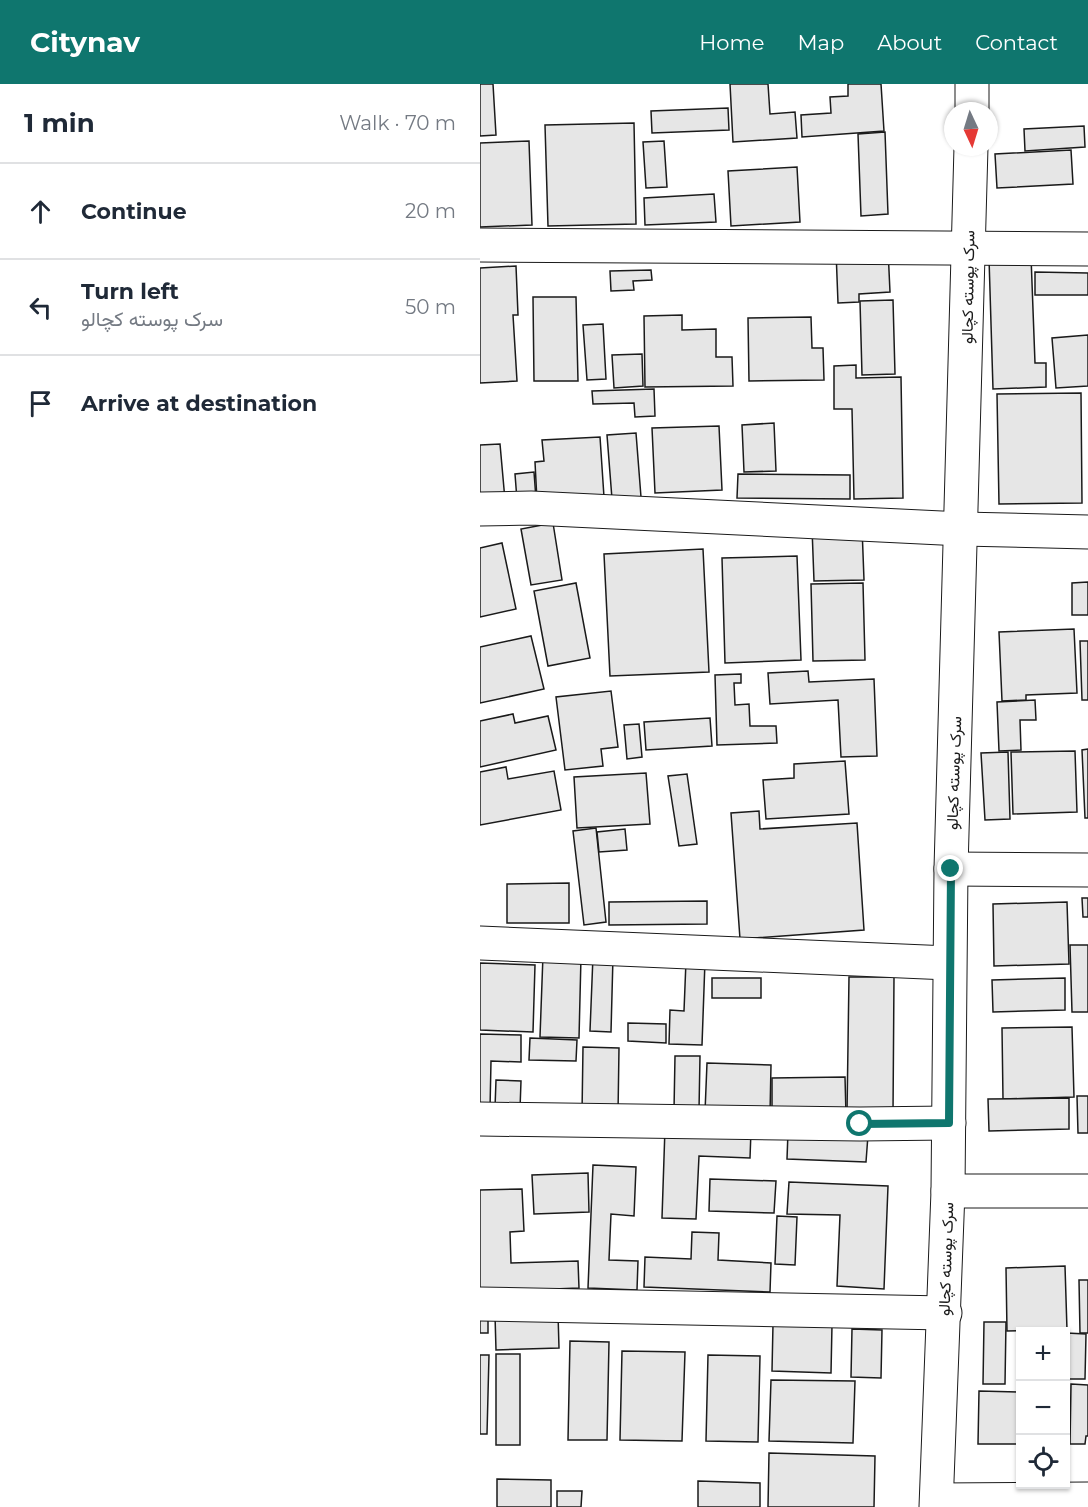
<!DOCTYPE html>
<html lang="en">
<head>
<meta charset="utf-8">
<style>
  :root { --surface:#fff; --page:#f2f2f3; --text:#1f2937; --muted:#747a83; --line:#e0e1e3; --accent:#0f766e }
  body { margin:0; font-family:Montserrat,Vazirmatn,sans-serif; background:var(--page); color:var(--text) }
  .controls { position:absolute; right:18px; bottom:18px; display:grid; overflow:hidden; border-radius:0px; box-shadow:0 2px 4px #0004 }
  .controls button { width:54px; height:54px; display:grid; place-items:center; padding:0; border:0; border-bottom:2px solid var(--line); background:var(--surface); color:var(--text); font:30px sans-serif }
  .compass { position:absolute; left:464px; top:18px; width:54px; height:54px; border-radius:50%; background:var(--surface); box-shadow:0 2px 4px #0004; rotate:176deg }
  .stop { position:absolute; width:18px; height:18px; margin:-14px; border:4px solid #0f766e; border-radius:50%; background:#fff }
  .stop.end { background:#0f766e; border-color:#fff; box-shadow:0 2px 6px #0008 }
  .list { margin:0; padding:0; list-style:none }
  h2 { display:flex; justify-content:space-between; align-items:center; height:78px; margin:0; padding:0 24px; font-size:26px }
  h2 small { font-size:20px; font-weight:400; color:var(--muted) }
  .list li { display:grid; grid-template-columns:39px 1fr auto; gap:18px; align-items:center; box-sizing:border-box; height:96px; padding:0 24px; border-top:2px solid var(--line) }
  .list b { display:block; font-size:22px; white-space:nowrap }
  .list p { margin:0; font-size:20px; white-space:nowrap; color:var(--muted) }
  .list em { font-size:20px; font-style:normal; color:var(--muted) }
  .icon { flex:none; width:33px; height:33px; fill:none; stroke:currentColor; stroke-width:2; stroke-linecap:round; stroke-linejoin:round }
  .map { position:relative; flex:none; width:608px; height:1423px; overflow:hidden }
  header { display:flex; align-items:center; gap:36px; box-sizing:border-box; height:84px; padding:0 30px; background:var(--accent); color:#fff }
  header strong { font-size:28px }
  nav { display:flex; gap:33px; margin-inline-start:auto; font-size:21px }
  main { display:flex }
  aside { flex:1; background:var(--surface) }
  .map>svg:first-child { display:block }
</style>
</head>
<body>
<header>
<strong>Citynav</strong>
<nav><a>Home</a><a>Map</a><a>About</a><a>Contact</a></nav>
</header>
<main>
<aside>
<h2>1 min<small>Walk · 70 m</small></h2>
<ul class="list">
<li><svg class="icon" aria-label="ahead" viewBox="0 0 24 24"><path d="M12 20V5M6 11l6-6 6 6"/></svg><div><b>Continue</b></div><em>20 m</em></li>
<li><svg class="icon" aria-label="left" viewBox="0 0 24 24"><path d="M17 20v-9H6M10 6l-5 5 5 5"/></svg><div><b>Turn left</b><p>سرک پوسته کچالو</p></div><em>50 m</em></li>
<li><svg class="icon" aria-label="arrive" viewBox="0 0 24 24"><path d="M6 21V4h12l-3 4 3 4H6"/></svg><div><b>Arrive at destination</b></div></li>
</ul>
</aside>
<div class="map">
<svg width="608" height="1423" viewBox="0 0 608 1423">
  <rect width="100%" height="100%" fill="#fff"/>
  <!-- building -->
  <g fill="#e6e6e6" stroke="#1a1a1a" stroke-width="1.5">
    <polygon points="0,0 13,0 16,51 0,52"/>
    <polygon points="250,0 288,0 290,30 315,28 317,54 253,58"/>
    <polygon points="368,0 401,0 404,47 322,53 321,31 351,29 350,13 368,12"/>
    <polygon points="248,24 249,46 172,49 171,27"/>
    <polygon points="154,39 156,140 68,142 65,41"/>
    <polygon points="604,42 605,63 545,67 544,45"/>
    <polygon points="405,48 408,130 381,132 378,50"/>
    <polygon points="49,57 52,141 0,143 0,59"/>
    <polygon points="184,57 187,103 166,104 163,58"/>
    <polygon points="591,66 593,100 517,104 515,70"/>
    <polygon points="317,83 320,138 251,142 248,87"/>
    <polygon points="234,110 236,138 165,141 164,114"/>
    <polygon points="408,165 410,208 379,210 379,218 358,219 356,167"/>
    <polygon points="551,172 555,279 566,279 566,303 513,305 509,174"/>
    <polygon points="36,182 38,231 33,231 37,297 0,299 0,184"/>
    <polygon points="171,186 172,196 153,197 154,206 131,207 130,187"/>
    <polygon points="555,188 608,189 608,211 555,211"/>
    <polygon points="53,213 96,213 98,297 54,297"/>
    <polygon points="413,216 415,290 382,291 380,217"/>
    <polygon points="202,231 202,246 236,245 236,273 252,273 253,302 165,303 164,232"/>
    <polygon points="331,233 332,264 343,264 344,296 269,297 268,234"/>
    <polygon points="123,240 126,295 107,296 103,241"/>
    <polygon points="608,251 608,302 576,304 572,254"/>
    <polygon points="162,270 163,302 134,304 132,271"/>
    <polygon points="376,281 376,294 421,293 423,414 374,415 372,325 354,325 354,282"/>
    <polygon points="174,305 175,332 155,333 154,319 113,320 112,307"/>
    <polygon points="601,309 602,419 519,420 517,310"/>
    <polygon points="294,339 296,387 264,388 262,341"/>
    <polygon points="239,342 242,406 175,409 172,344"/>
    <polygon points="156,349 161,413 132,415 127,351"/>
    <polygon points="120,353 124,413 57,417 55,378 64,377 62,356"/>
    <polygon points="20,360 25,416 0,418 0,361"/>
    <polygon points="54,388 56,415 37,416 35,390"/>
    <polygon points="258,390 370,391 370,415 257,414"/>
    <polygon points="73,439 82,496 51,501 41,445"/>
    <polygon points="382,443 384,496 334,497 332,444"/>
    <polygon points="22,459 36,525 0,533 0,464"/>
    <polygon points="223,465 229,588 130,592 124,470"/>
    <polygon points="317,472 321,576 245,579 242,474"/>
    <polygon points="608,498 608,531 592,531 592,499"/>
    <polygon points="96,499 110,574 68,582 54,507"/>
    <polygon points="383,499 385,576 333,577 331,500"/>
    <polygon points="594,545 597,609 546,611 546,616 522,617 519,548"/>
    <polygon points="51,552 64,605 0,619 0,563"/>
    <polygon points="600,557 608,557 608,616 602,616"/>
    <polygon points="328,587 329,598 394,595 397,672 361,673 358,616 290,620 288,589"/>
    <polygon points="261,590 261,599 254,599 255,621 269,620 270,642 296,642 297,659 237,661 235,591"/>
    <polygon points="131,607 138,663 121,665 123,682 85,686 76,613"/>
    <polygon points="555,616 556,636 540,636 541,666 519,667 517,618"/>
    <polygon points="33,630 35,639 68,632 76,666 0,683 0,637"/>
    <polygon points="230,634 232,662 166,666 164,638"/>
    <polygon points="159,640 162,673 147,675 144,641"/>
    <polygon points="608,665 608,734 605,734 602,666"/>
    <polygon points="595,667 597,728 533,730 531,668"/>
    <polygon points="528,668 530,735 505,736 501,669"/>
    <polygon points="365,677 369,730 286,735 283,696 314,694 314,680"/>
    <polygon points="26,683 28,695 74,687 81,726 0,741 0,688"/>
    <polygon points="166,689 170,740 97,744 94,693"/>
    <polygon points="207,690 217,760 199,762 188,692"/>
    <polygon points="279,727 280,745 377,739 384,846 260,855 251,729"/>
    <polygon points="116,744 126,838 104,841 93,747"/>
    <polygon points="145,745 147,766 119,768 117,748"/>
    <polygon points="89,799 89,839 27,839 27,800"/>
    <polygon points="602,814 608,814 608,833 603,833"/>
    <polygon points="227,817 227,840 129,841 129,818"/>
    <polygon points="587,818 589,880 514,882 513,820"/>
    <polygon points="590,861 608,861 608,928 592,928"/>
    <polygon points="63,871 101,873 99,954 60,953"/>
    <polygon points="113,872 133,873 131,948 110,947"/>
    <polygon points="206,877 225,877 222,961 189,960 190,926 204,927"/>
    <polygon points="0,879 55,881 53,948 0,946"/>
    <polygon points="369,893 414,893 413,1030 367,1029"/>
    <rect x="232" y="894" width="49" height="20"/>
    <polygon points="585,894 585,926 513,928 512,896"/>
    <polygon points="148,939 186,940 186,959 148,957"/>
    <polygon points="592,943 594,1013 523,1015 522,944"/>
    <polygon points="0,950 41,951 41,978 11,977 10,1025 0,1025"/>
    <polygon points="50,954 97,956 96,977 49,976"/>
    <polygon points="103,963 139,964 138,1030 102,1030"/>
    <polygon points="195,972 220,972 219,1026 194,1026"/>
    <polygon points="227,979 291,981 290,1030 225,1028"/>
    <polygon points="365,993 366,1031 292,1031 292,994"/>
    <polygon points="16,996 41,997 40,1025 15,1024"/>
    <polygon points="597,1012 608,1012 608,1049 598,1049"/>
    <polygon points="589,1014 589,1045 509,1047 508,1015"/>
    <polygon points="185,1044 271,1047 270,1074 219,1072 216,1135 182,1134"/>
    <polygon points="308,1048 388,1051 386,1078 307,1075"/>
    <polygon points="113,1081 156,1083 154,1132 131,1130 129,1176 158,1177 157,1206 108,1204"/>
    <polygon points="108,1089 109,1128 54,1130 52,1091"/>
    <polygon points="230,1095 296,1097 294,1129 229,1127"/>
    <polygon points="309,1098 408,1102 404,1205 357,1202 360,1131 307,1130"/>
    <polygon points="42,1105 44,1147 30,1148 31,1179 98,1177 99,1204 0,1208 0,1106"/>
    <polygon points="297,1132 317,1133 315,1181 295,1180"/>
    <polygon points="212,1148 239,1149 238,1176 291,1179 290,1208 164,1203 165,1173 211,1175"/>
    <polygon points="585,1182 587,1246 527,1247 526,1184"/>
    <polygon points="599,1196 608,1196 608,1249 600,1249"/>
    <rect x="0" y="1229" width="8" height="20"/>
    <polygon points="78,1229 79,1264 16,1266 15,1231"/>
    <polygon points="504,1238 526,1238 525,1300 503,1300"/>
    <polygon points="293,1240 352,1241 351,1289 292,1287"/>
    <polygon points="372,1245 402,1246 401,1294 371,1293"/>
    <polygon points="586,1249 606,1250 605,1295 586,1295"/>
    <polygon points="90,1257 129,1258 127,1356 88,1356"/>
    <polygon points="142,1267 205,1268 202,1357 140,1356"/>
    <rect x="16" y="1270" width="24" height="91"/>
    <polygon points="0,1271 9,1271 7,1350 0,1350"/>
    <polygon points="228,1271 280,1272 278,1358 226,1357"/>
    <polygon points="291,1296 375,1297 373,1359 289,1357"/>
    <polygon points="591,1300 608,1301 608,1352 606,1352 605,1360 590,1360"/>
    <polygon points="499,1307 540,1308 540,1360 498,1360"/>
    <polygon points="289,1369 395,1372 394,1423 288,1423"/>
    <polygon points="17,1395 71,1396 71,1423 17,1423"/>
    <polygon points="218,1397 280,1399 280,1423 218,1423"/>
    <polygon points="77,1407 102,1407 101,1423 77,1423"/>
  </g>
  <g fill="none" stroke-linecap="round" stroke-linejoin="round">
    <!-- minor casing -->
    <g stroke="#1a1a1a" stroke-width="35">
      <g id="minor">
        <polyline points="492,27 492,0"/>
        <polyline points="0,161 608,165"/>
        <polyline points="0,425 51,424 482,445 608,448"/>
        <polyline points="471,785 608,786"/>
        <polyline points="0,859 469,879"/>
        <polyline points="0,1035 380,1040 469,1039"/>
        <polyline points="468,1107 608,1107"/>
        <polyline points="0,1220 465,1229"/>
        <polyline points="457,1416 608,1415"/>
        <polyline points="456,1423 468,1107 471,785 491,63"/>
      </g>
    </g>
    <!-- minor -->
    <use href="#minor" stroke="#fff" stroke-width="33"/>
  </g>
  <g fill="none" stroke-linecap="round" stroke-linejoin="round">
    <!-- route -->
    <polyline stroke="#0f766e" stroke-width="8" points="380,1040 469,1039 471,785"/>
  </g>
  <g text-anchor="middle" dominant-baseline="central" stroke-width="4.5" stroke-linejoin="round" paint-order="stroke">
    <!-- street labels -->
    <g font-size="16" fill="#1a1a1a" stroke="#fff">
      <text transform="translate(488 203) rotate(-89)">سرک پوسته کچالو</text>
      <text transform="translate(474 689) rotate(-88)">سرک پوسته کچالو</text>
      <text transform="translate(466 1175) rotate(-88)">سرک پوسته کچالو</text>
    </g>
  </g>
</svg>
<div class="controls">
<button>+</button>
<button>−</button>
<button><svg class="icon" aria-label="locate" viewBox="0 0 24 24"><circle cx="12" cy="12" r="6"/><path d="M12 2v4M12 18v4M2 12h4M18 12h4"/></svg></button>
</div>
<svg class="compass" viewBox="-18 -18 36 36"><path d="M0-13l5 13h-10z" fill="#e53935"/><path d="M0 13l5-13h-10z" fill="#747a83"/></svg>
<div class="stop" style="left:380px;top:1040px"></div>
<div class="stop end" style="left:471px;top:785px"></div>
</div>
</main>
</body>
</html>
